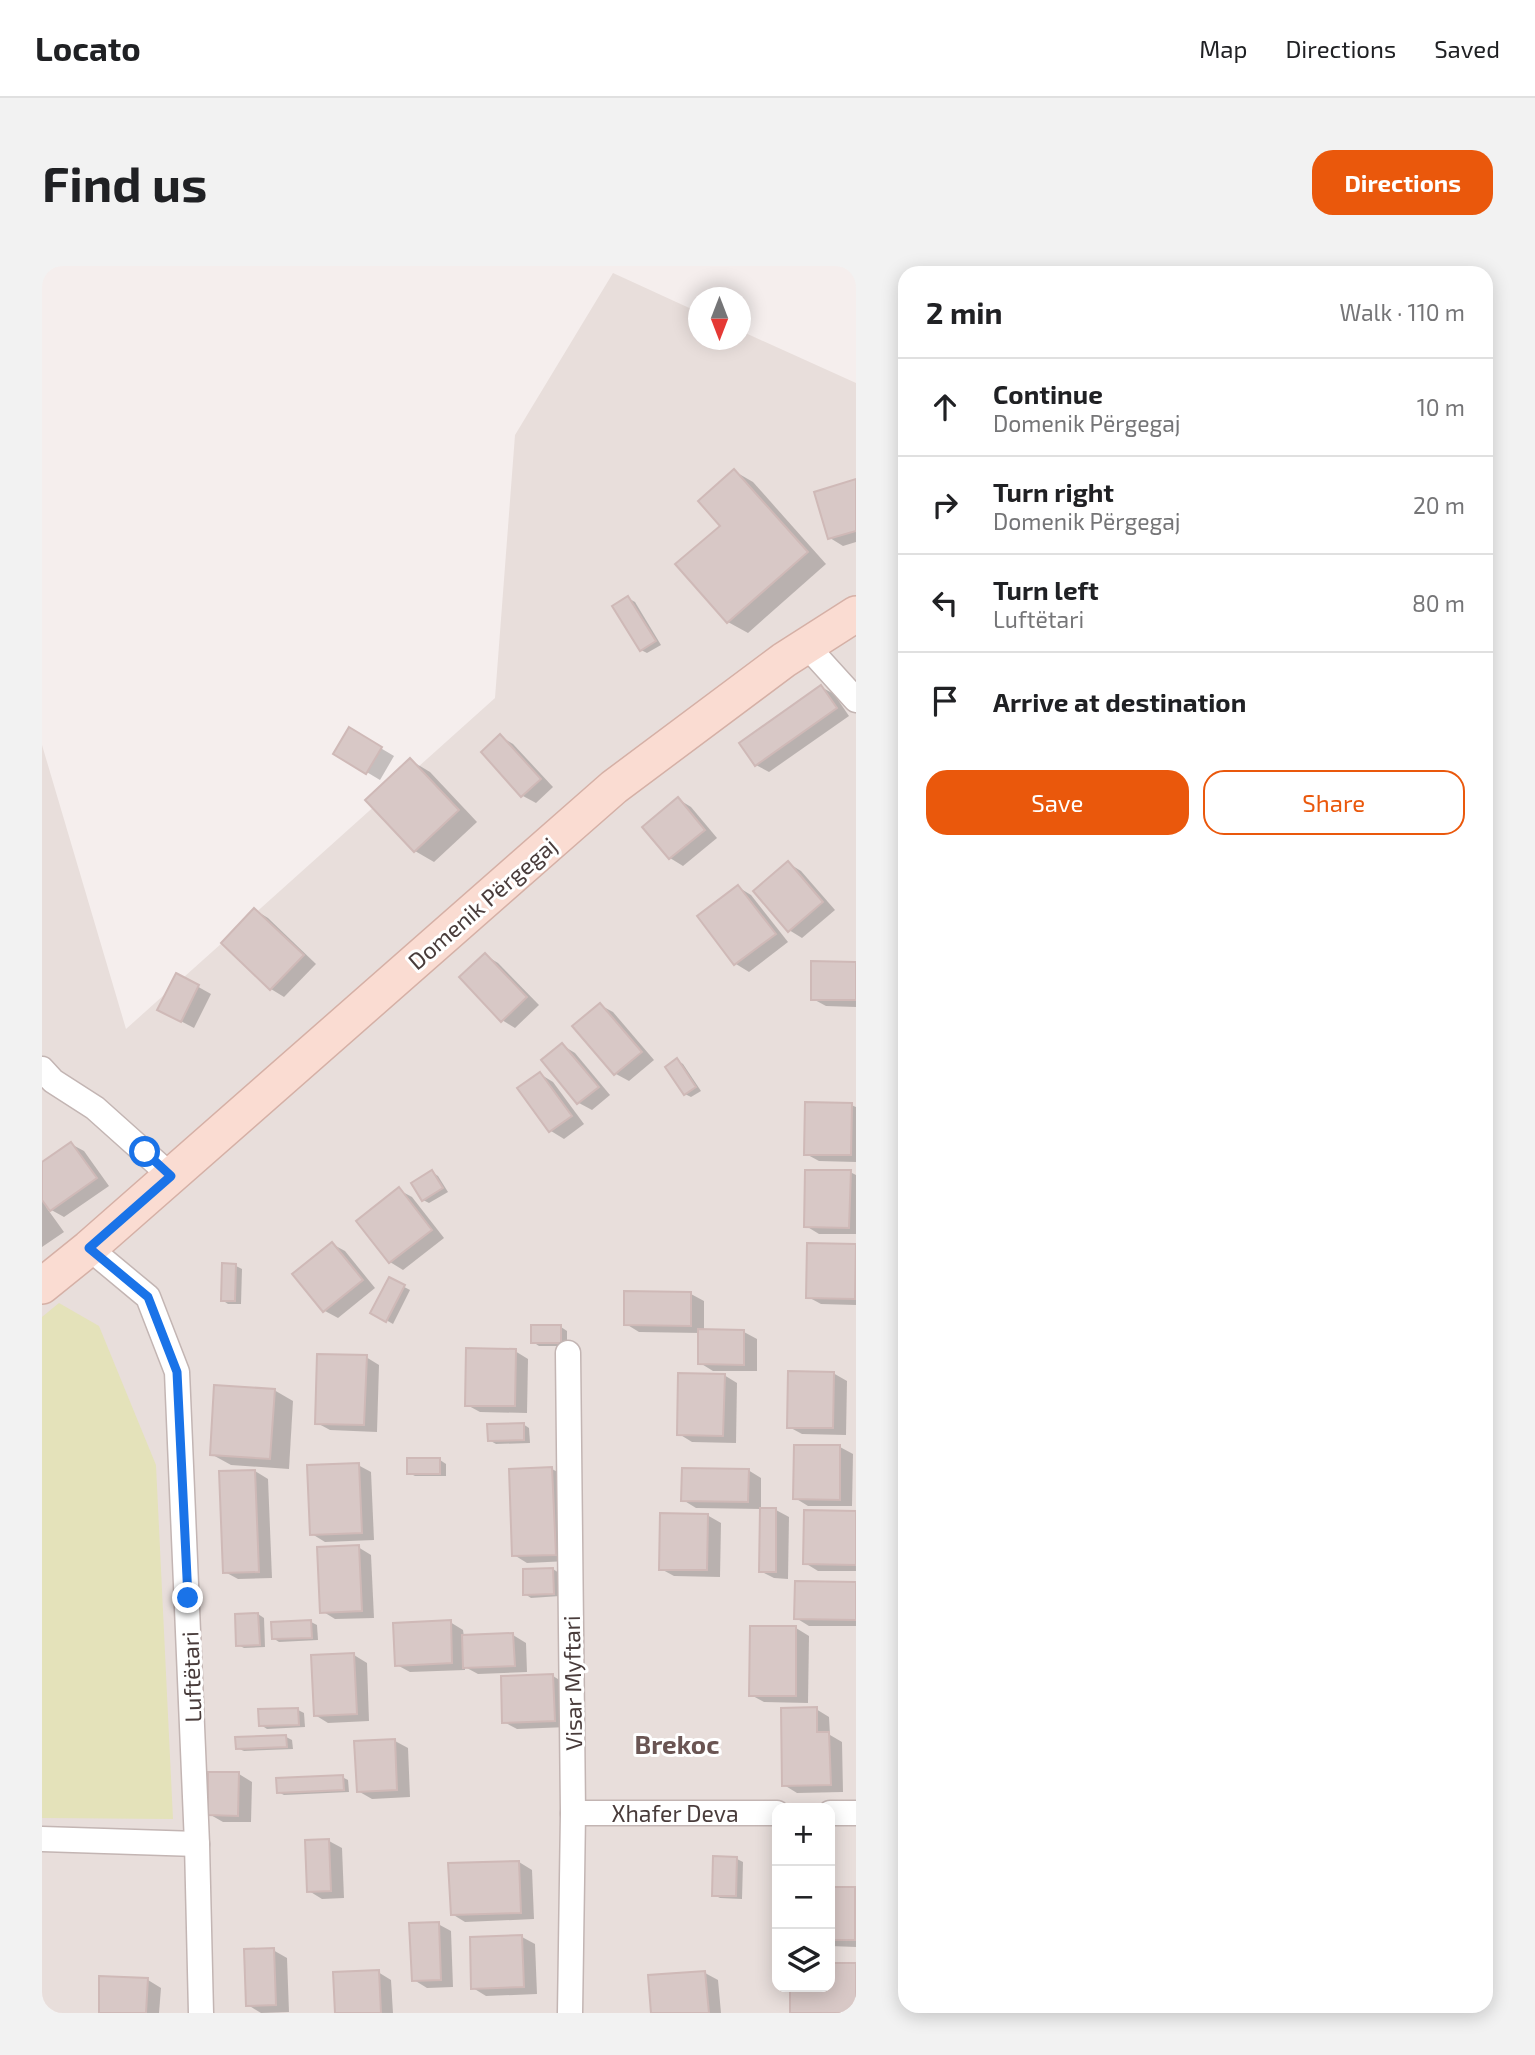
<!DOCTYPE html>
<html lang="en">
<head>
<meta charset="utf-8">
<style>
  :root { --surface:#fff; --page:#f2f2f2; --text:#202124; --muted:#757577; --line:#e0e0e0; --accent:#ea580c }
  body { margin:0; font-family:"Exo 2",sans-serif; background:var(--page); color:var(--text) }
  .controls { position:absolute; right:21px; bottom:21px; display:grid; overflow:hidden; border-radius:14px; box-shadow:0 4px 18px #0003 }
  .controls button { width:63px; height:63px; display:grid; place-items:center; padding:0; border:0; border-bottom:2px solid var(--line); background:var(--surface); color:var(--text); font:35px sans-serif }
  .compass { position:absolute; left:646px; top:21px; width:63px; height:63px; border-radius:50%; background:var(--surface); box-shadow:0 4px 18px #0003; rotate:180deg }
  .stop { position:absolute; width:21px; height:21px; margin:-16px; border:5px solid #1a73e8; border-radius:50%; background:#fff }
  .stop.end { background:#1a73e8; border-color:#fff; box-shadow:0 2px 7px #0008 }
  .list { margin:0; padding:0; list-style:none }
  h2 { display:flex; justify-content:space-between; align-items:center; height:91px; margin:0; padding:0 28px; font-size:30px }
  h2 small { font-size:23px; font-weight:400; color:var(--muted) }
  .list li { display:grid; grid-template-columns:46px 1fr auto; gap:21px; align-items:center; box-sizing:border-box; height:98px; padding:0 28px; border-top:2px solid var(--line) }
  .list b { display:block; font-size:26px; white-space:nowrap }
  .list p { margin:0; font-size:23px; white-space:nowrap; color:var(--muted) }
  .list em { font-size:23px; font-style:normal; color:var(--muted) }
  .actions { display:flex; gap:14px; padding:21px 28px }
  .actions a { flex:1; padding:16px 0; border:2px solid var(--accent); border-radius:21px; text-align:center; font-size:24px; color:var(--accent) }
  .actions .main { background:var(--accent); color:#fff }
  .icon { flex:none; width:38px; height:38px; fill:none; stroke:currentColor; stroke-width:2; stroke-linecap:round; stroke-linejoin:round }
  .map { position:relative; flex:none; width:814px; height:1747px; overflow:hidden; border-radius:21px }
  header { display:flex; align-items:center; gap:42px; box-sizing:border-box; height:98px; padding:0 35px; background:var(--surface); border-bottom:2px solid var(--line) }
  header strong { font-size:33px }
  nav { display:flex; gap:38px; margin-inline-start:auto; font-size:24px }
  .intro { display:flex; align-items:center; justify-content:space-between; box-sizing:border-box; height:168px; padding:0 42px }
  h1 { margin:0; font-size:49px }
  .button { padding:18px 32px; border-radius:21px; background:var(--accent); color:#fff; font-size:24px; font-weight:700 }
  main { display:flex; gap:42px; padding:0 42px }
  aside { flex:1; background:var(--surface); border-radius:21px; box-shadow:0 4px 18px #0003 }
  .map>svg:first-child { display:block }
</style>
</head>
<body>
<header>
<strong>Locato</strong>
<nav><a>Map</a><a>Directions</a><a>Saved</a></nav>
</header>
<div class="intro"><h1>Find us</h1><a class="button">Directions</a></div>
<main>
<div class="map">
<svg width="814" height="1747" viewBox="0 0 814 1747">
  <rect width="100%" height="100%" fill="#f5eeed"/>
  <!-- residential -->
  <path fill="#e8dedb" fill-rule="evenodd" d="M 571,7 L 656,46 L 656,74 L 698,74 L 699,65 L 814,117 L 814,1747 L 0,1747 L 0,479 L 84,763 L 453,432 L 473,169 ZM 735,1542 L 788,1542 L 788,1721 L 735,1721 Z"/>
  <!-- green -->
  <polygon fill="#e4e2ba" points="17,1037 57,1060 114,1199 131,1553 0,1552 0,1051"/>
  <!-- shadow -->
  <g fill="#0003">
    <polygon points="692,205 711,216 784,298 706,367 686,356 681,260"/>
    <polygon points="814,215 814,276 801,280 788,272"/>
    <polygon points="586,332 593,336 619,379 605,387 599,384"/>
    <polygon points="779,421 792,428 807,450 727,506 714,499"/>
    <polygon points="308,464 352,490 338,514 293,487"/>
    <polygon points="458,470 471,478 511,521 494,537 481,530 441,486"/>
    <polygon points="368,494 388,506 435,556 392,596 373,585"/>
    <polygon points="636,533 649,541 675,572 641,600 628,592"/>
    <polygon points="746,597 759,605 793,644 760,672 747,664"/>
    <polygon points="696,621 709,629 746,676 707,706 694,698 657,651"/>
    <polygon points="213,644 226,652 274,698 242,731 229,723 181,677"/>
    <polygon points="443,689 456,697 497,739 473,762 460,754"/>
    <polygon points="814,698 814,741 784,740 771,733"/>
    <polygon points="135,709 169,728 152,762 131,751"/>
    <polygon points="558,739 571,746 612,794 587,815 574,808 533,760"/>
    <polygon points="520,779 533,787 568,829 550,844 537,837 502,794"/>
    <polygon points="635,794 641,798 659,825 649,831 643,828"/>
    <polygon points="498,808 511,816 542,858 522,873 509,865 478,823"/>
    <polygon points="809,839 814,841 814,896 777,895 764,888"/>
    <polygon points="29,878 42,885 67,920 22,951 4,941 22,966 0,981 0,898"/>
    <polygon points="390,906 396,910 406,926 387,937 381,934"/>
    <polygon points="808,906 814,909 814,968 777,968 764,960"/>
    <polygon points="357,924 370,931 402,972 361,1004 348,996"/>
    <polygon points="290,978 303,985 333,1022 296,1052 283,1045"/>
    <polygon points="767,979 814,980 814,1039 779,1038 766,1031"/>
    <polygon points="194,1000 200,1003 199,1038 186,1038 180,1034"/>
    <polygon points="347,1013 368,1024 351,1058 330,1046"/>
    <polygon points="649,1028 662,1035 662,1065 702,1066 715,1073 715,1105 671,1105 658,1097 658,1067 597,1066 584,1058"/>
    <polygon points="519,1061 525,1065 525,1080 497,1080 491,1076"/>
    <polygon points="473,1085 486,1093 485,1147 438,1146 425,1139"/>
    <polygon points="324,1091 337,1099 335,1166 288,1164 275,1157"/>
    <polygon points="791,1107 805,1115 804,1169 760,1168 747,1161"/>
    <polygon points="682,1109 695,1117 694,1177 650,1176 637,1168"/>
    <polygon points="232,1124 251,1135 247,1203 189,1199 169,1188"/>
    <polygon points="481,1158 487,1162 488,1177 454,1178 447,1174"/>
    <polygon points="798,1181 811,1188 810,1240 766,1240 753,1232"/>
    <polygon points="398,1194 404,1198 404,1210 373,1210 367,1207"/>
    <polygon points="316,1199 329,1206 332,1274 283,1276 270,1268"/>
    <polygon points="510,1203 523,1210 526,1295 485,1297 472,1289"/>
    <polygon points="706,1204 719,1212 719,1243 654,1242 641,1234"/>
    <polygon points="213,1205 226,1213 230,1312 196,1313 183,1306"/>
    <polygon points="734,1244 747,1251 746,1313 732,1312 718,1305"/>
    <polygon points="814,1247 814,1305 776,1305 763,1297"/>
    <polygon points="665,1249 679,1257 678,1311 632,1310 619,1303"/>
    <polygon points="316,1281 329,1289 332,1352 293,1353 280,1345"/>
    <polygon points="511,1303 517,1307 518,1330 489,1332 483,1328"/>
    <polygon points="814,1318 814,1360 767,1360 754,1352"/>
    <polygon points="216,1348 222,1352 223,1381 202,1382 196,1379"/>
    <polygon points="269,1356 275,1359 276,1374 237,1376 231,1372"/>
    <polygon points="408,1356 421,1364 422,1371 471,1369 484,1377 485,1406 436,1408 423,1401 423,1404 368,1406 355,1399"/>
    <polygon points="710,1362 754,1362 767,1370 766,1437 722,1436 709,1429"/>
    <polygon points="312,1389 325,1397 327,1455 286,1457 273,1449"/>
    <polygon points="511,1410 524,1418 526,1461 475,1463 462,1456"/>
    <polygon points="774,1443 787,1451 788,1469 800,1476 801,1526 755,1527 742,1519"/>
    <polygon points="256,1444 262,1447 263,1461 225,1463 219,1459"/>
    <polygon points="244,1471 250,1474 251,1483 202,1485 195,1482"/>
    <polygon points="353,1475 366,1482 368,1531 330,1533 316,1525"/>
    <polygon points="197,1508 210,1516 209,1556 181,1556 167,1548"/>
    <polygon points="300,1511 306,1514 307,1526 242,1529 236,1526"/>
    <polygon points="287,1575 300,1582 302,1632 280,1633 267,1625"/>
    <polygon points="673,1592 695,1593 701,1596 700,1633 678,1632 672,1629"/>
    <polygon points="477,1596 490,1604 492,1653 423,1656 410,1648"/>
    <polygon points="788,1623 814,1624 814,1681 788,1680"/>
    <polygon points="396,1658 409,1665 411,1721 385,1722 372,1714"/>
    <polygon points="480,1671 493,1678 495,1728 444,1730 431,1722"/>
    <polygon points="231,1684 245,1692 247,1746 219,1747 206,1739"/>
    <polygon points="336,1706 349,1714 351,1747 295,1747"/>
    <polygon points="663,1707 676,1714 679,1747 611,1747"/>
    <polygon points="106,1714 119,1722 117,1747 58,1747"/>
  </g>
  <!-- building -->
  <g fill="#d8c8c6" stroke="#cfb9b7" stroke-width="2">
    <polygon points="692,203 766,286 685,357 633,298 678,260 656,235"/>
    <polygon points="814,213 814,265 786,273 772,226"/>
    <polygon points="586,330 614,375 598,385 570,340"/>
    <polygon points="779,419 795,442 713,500 697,477"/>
    <polygon points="307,461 340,481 324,508 291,488"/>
    <polygon points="458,468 499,513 479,531 439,486"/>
    <polygon points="368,492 417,544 372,586 323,534"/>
    <polygon points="636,531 663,564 627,593 600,561"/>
    <polygon points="746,595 781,636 746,666 711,625"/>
    <polygon points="696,619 734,668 692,699 655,650"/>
    <polygon points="212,642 262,689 228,724 179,677"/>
    <polygon points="443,687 485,731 459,756 417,711"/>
    <polygon points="769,695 814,696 814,734 769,734"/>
    <polygon points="134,707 157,719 139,756 115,744"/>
    <polygon points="558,737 600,786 572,809 530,760"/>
    <polygon points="520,777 557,821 535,838 499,794"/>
    <polygon points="635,792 654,821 642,829 623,801"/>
    <polygon points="498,806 530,850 507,866 475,822"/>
    <polygon points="763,836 810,837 809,889 762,889"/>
    <polygon points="29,876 55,912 8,945 0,934 0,896"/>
    <polygon points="390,904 401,922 380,935 369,917"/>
    <polygon points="763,904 809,904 807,962 762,961"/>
    <polygon points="357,921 390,964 347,997 314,955"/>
    <polygon points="290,976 321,1014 281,1046 250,1008"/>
    <polygon points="765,977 814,978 813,1033 764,1032"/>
    <polygon points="180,997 194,998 193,1035 179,1035"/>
    <polygon points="347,1011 363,1019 344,1056 328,1047"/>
    <polygon points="582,1025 649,1026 649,1060 582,1059"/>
    <rect x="489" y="1059" width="30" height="18"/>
    <polygon points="656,1063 702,1064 702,1099 656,1098"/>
    <polygon points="424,1082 474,1083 473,1140 423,1140"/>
    <polygon points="275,1088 325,1089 322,1159 273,1158"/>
    <polygon points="746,1105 792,1106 791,1162 745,1162"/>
    <polygon points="636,1107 683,1108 681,1170 635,1169"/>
    <polygon points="172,1119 233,1123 228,1193 168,1189"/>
    <polygon points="482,1157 482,1174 446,1175 445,1158"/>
    <polygon points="752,1179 798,1179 798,1234 751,1233"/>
    <rect x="365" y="1192" width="33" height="16"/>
    <polygon points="317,1197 320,1267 268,1269 265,1199"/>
    <polygon points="510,1201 514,1289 470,1290 467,1203"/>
    <polygon points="640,1202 707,1203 706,1236 639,1235"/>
    <polygon points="213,1204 217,1306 181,1307 177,1205"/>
    <polygon points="718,1242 734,1242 734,1306 717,1306"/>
    <polygon points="762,1244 814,1245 814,1299 761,1298"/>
    <polygon points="618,1247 666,1248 665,1304 617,1304"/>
    <polygon points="317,1279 320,1345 278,1347 275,1281"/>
    <polygon points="511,1302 512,1328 481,1329 481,1303"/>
    <polygon points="753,1315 814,1316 814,1354 752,1353"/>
    <polygon points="216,1347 218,1379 194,1380 193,1348"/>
    <polygon points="269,1354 270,1372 230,1373 229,1356"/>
    <polygon points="409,1354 410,1397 353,1400 351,1357"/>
    <polygon points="708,1360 754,1360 754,1430 707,1430"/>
    <polygon points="471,1367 473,1400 421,1402 420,1369"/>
    <polygon points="312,1387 315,1448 272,1450 269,1389"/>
    <polygon points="511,1408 513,1455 460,1457 459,1410"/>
    <polygon points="775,1441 775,1466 787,1466 789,1519 740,1520 739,1442"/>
    <polygon points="256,1442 257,1459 217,1460 216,1443"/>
    <polygon points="244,1469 245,1481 194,1483 193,1471"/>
    <polygon points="353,1473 355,1524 315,1526 312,1475"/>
    <polygon points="166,1506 197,1506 196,1550 166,1549"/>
    <polygon points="301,1509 302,1524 235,1527 234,1512"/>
    <polygon points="287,1573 289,1625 265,1626 263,1574"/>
    <polygon points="671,1590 695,1591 694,1630 670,1630"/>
    <polygon points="477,1595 479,1647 409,1649 406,1597"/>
    <rect x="788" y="1621" width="25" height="53"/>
    <polygon points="397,1656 399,1714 370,1715 367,1657"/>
    <polygon points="480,1669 482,1721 429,1723 428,1671"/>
    <polygon points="232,1682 234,1739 204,1740 202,1683"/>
    <polygon points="788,1697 814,1697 814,1747 748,1747 748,1721 788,1721"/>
    <polygon points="337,1704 339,1747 293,1747 291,1706"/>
    <polygon points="663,1705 667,1747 609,1747 606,1709"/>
    <polygon points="57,1710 106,1712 104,1747 57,1747"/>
  </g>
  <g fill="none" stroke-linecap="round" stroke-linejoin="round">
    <!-- minor casing -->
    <g stroke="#c3b5b3" stroke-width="27">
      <g id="minor">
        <polyline points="764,379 814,434"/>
        <polyline points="0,803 11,815 53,842 129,910"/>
        <polyline points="47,982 106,1031 135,1106 155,1578 159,1747"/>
        <polyline points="526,1087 531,1547 528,1747"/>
        <polyline points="531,1547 735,1547"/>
        <polyline points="788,1547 814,1547"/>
        <polyline points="0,1573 155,1578"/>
      </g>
    </g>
    <!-- secondary casing -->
    <g stroke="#d5b0a6" stroke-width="38">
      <polyline id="secondary" points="0,1020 47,982 572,521 742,394 814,348"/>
    </g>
    <!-- minor -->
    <use href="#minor" stroke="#fff" stroke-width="24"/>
    <!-- secondary -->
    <use href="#secondary" stroke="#fadcd2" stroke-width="35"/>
  </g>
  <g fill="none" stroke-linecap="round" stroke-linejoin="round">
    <!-- route -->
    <polyline stroke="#1a73e8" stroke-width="9" points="103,886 129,910 47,982 106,1031 135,1106 146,1332"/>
  </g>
  <g text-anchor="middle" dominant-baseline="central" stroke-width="6" stroke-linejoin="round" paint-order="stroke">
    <!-- street labels -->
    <g font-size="23" fill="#493c3b" stroke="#fff">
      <text transform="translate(440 637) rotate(-41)">Domenik Përgegaj</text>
      <text transform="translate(149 1411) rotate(-92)">Luftëtari</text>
      <text transform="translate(530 1417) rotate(-91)">Visar Myftari</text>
      <text x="633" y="1547">Xhafer Deva</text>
    </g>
    <!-- quarter labels -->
    <g font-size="26" font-weight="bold" fill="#6a5553" stroke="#fff">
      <text x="635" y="1477">Brekoc</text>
    </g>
  </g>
</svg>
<div class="controls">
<button>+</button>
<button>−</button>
<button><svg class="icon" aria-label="layers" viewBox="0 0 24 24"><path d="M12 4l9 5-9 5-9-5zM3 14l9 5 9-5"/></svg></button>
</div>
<svg class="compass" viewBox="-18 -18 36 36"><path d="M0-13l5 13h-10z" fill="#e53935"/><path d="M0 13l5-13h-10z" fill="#757577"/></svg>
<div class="stop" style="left:103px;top:886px"></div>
<div class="stop end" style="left:146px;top:1332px"></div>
</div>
<aside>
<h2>2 min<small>Walk · 110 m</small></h2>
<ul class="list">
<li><svg class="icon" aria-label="ahead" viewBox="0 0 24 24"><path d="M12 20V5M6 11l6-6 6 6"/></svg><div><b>Continue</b><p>Domenik Përgegaj</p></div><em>10 m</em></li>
<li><svg class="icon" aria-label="right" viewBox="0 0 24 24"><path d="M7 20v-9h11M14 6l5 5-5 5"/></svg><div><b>Turn right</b><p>Domenik Përgegaj</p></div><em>20 m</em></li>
<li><svg class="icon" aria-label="left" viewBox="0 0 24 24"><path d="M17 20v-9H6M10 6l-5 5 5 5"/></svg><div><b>Turn left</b><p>Luftëtari</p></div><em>80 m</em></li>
<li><svg class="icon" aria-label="arrive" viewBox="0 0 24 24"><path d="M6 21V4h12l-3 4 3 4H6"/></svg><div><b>Arrive at destination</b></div></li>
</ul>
<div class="actions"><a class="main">Save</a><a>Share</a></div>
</aside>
</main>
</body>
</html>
